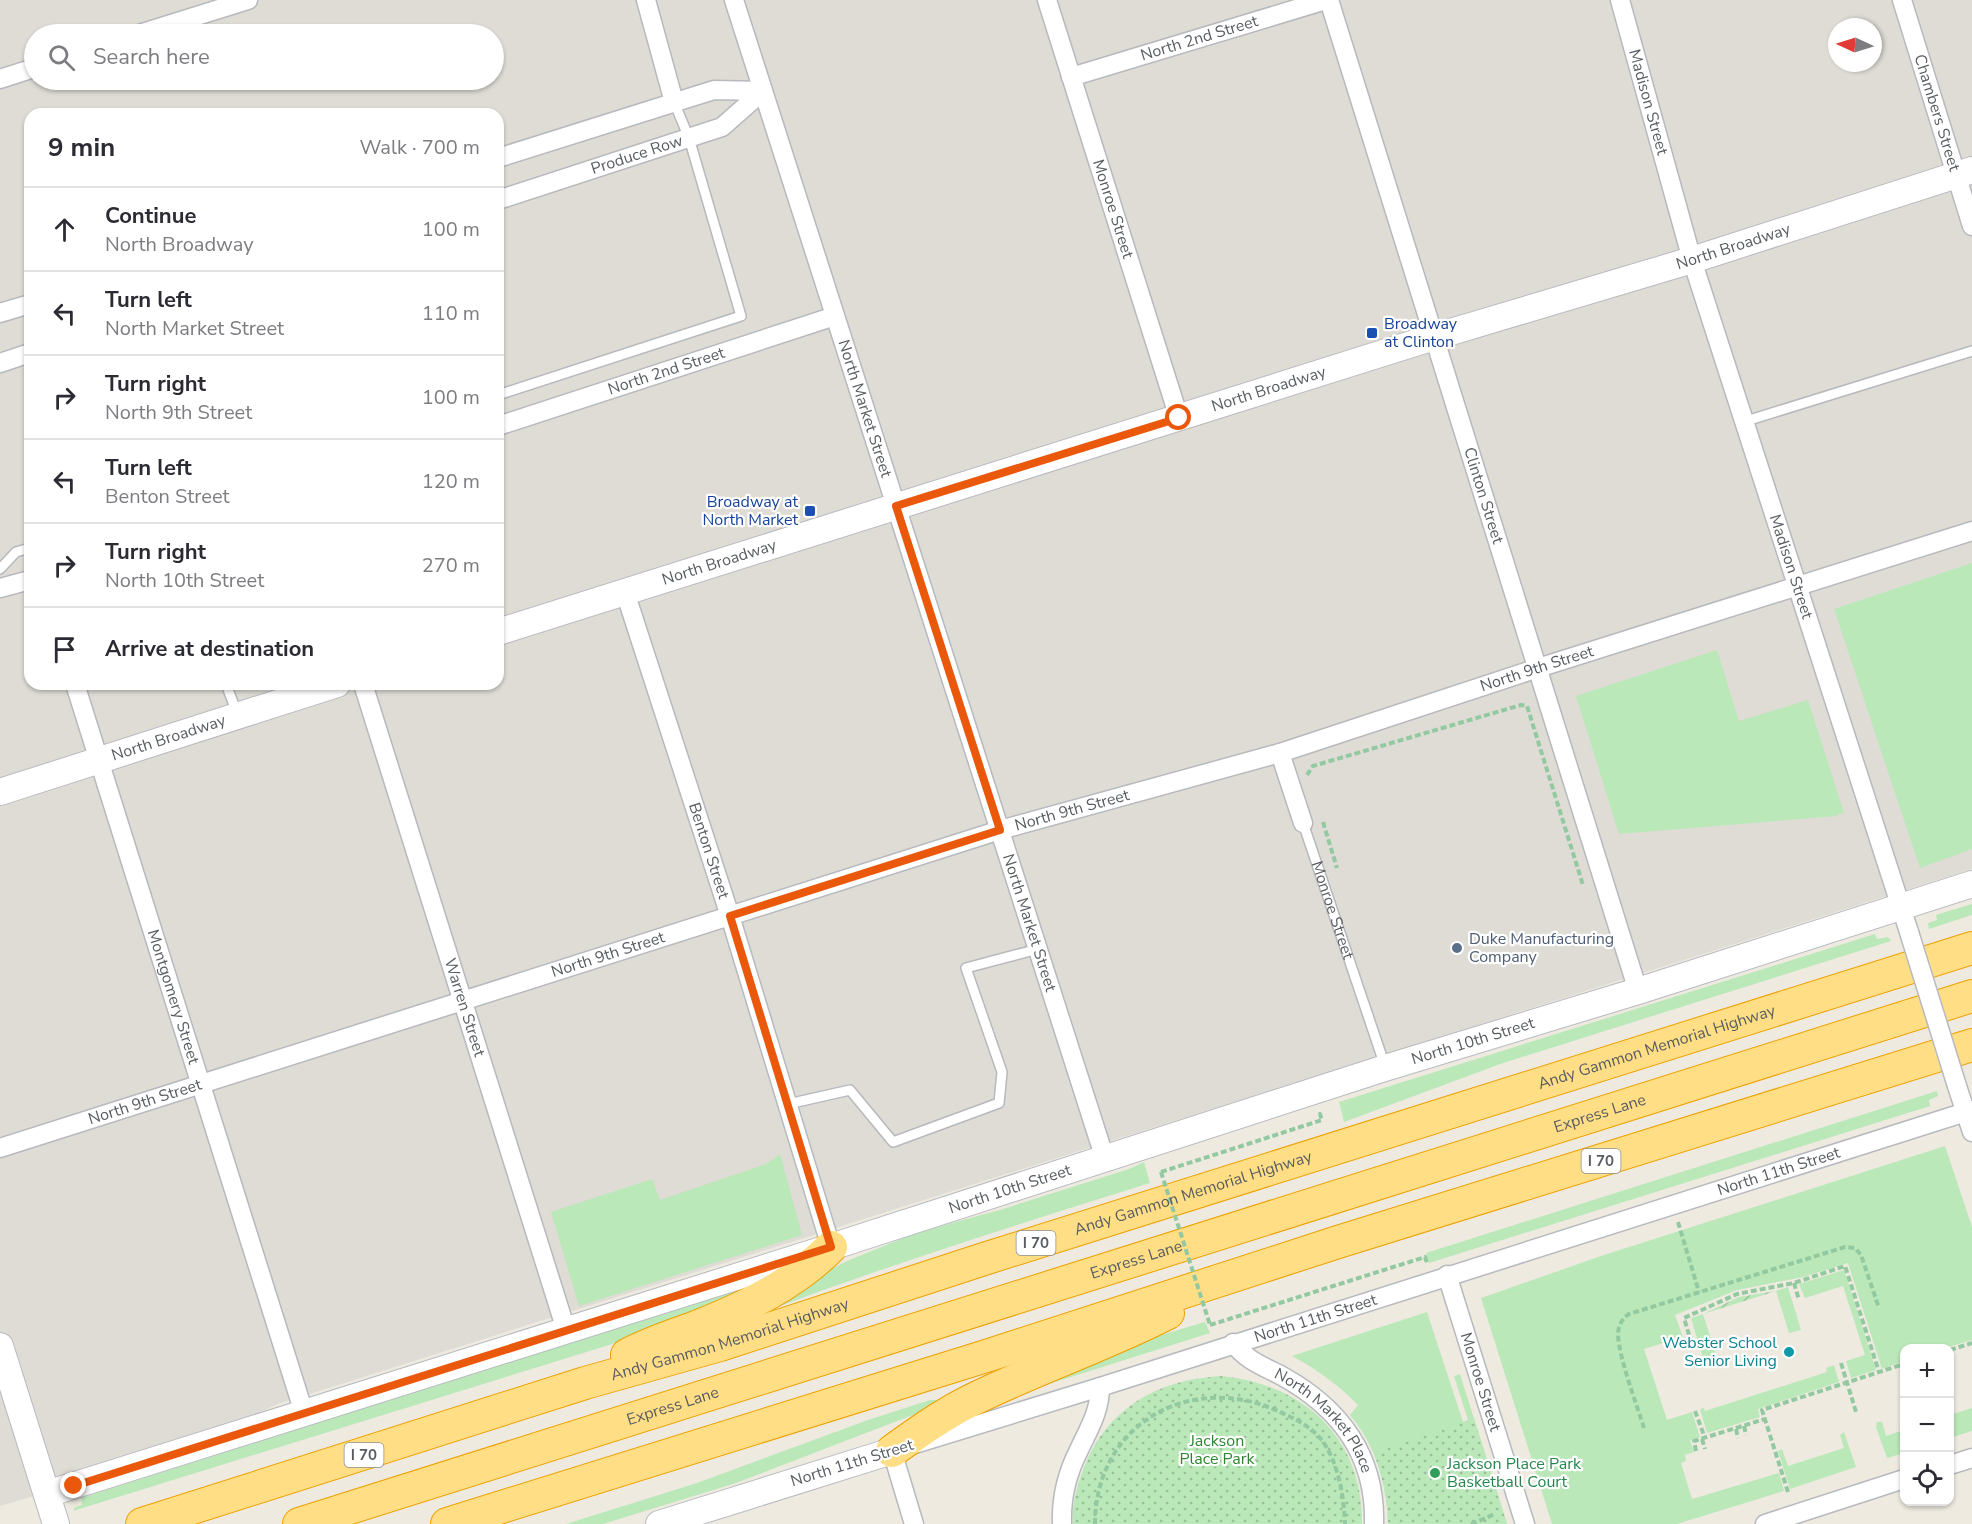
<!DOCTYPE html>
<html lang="en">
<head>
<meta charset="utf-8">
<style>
  :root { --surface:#fff; --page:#f2f2f3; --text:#2b2b33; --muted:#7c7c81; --line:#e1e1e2 }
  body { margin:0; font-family:"Nunito Sans",sans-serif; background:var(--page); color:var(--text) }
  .controls { position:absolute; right:18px; bottom:18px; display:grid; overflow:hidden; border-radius:12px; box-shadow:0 2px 4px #0004 }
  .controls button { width:54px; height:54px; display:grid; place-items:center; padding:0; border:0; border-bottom:2px solid var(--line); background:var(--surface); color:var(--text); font:30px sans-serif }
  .compass { position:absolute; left:1828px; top:18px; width:54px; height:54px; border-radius:50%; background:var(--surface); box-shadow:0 2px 4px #0004; rotate:274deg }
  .stop { position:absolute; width:18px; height:18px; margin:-14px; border:4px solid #ea580c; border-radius:50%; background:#fff }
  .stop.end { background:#ea580c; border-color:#fff; box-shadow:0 2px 6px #0008 }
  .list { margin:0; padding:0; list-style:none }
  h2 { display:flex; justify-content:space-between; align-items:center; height:78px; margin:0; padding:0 24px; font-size:26px }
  h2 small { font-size:20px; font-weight:400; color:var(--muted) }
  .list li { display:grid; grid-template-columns:39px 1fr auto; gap:18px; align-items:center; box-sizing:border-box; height:84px; padding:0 24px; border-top:2px solid var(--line) }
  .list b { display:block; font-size:22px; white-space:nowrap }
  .list p { margin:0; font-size:20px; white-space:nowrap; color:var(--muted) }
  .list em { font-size:20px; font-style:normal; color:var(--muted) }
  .icon { flex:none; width:33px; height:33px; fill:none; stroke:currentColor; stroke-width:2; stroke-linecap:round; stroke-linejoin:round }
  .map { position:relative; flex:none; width:1972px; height:1524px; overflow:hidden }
  .search { position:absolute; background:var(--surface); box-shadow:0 2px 4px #0004; left:24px; top:24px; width:480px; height:66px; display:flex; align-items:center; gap:15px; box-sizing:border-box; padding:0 21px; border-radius:33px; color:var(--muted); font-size:22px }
  .panel { position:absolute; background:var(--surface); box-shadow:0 2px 4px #0004; left:24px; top:108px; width:480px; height:582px; border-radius:18px }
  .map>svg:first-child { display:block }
</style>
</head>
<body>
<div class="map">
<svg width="1972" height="1524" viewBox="0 0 1972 1524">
  <defs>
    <pattern id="park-dots" width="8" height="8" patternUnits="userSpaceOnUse" patternTransform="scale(1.5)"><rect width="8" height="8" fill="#bae8b9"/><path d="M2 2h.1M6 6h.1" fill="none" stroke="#9abf9a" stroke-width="1.8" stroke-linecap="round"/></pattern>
    <pattern id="garden-furrows" width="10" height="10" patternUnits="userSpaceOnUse" patternTransform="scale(1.5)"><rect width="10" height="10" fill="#bae8b9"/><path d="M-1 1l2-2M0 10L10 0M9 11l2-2" fill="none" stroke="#9abf9a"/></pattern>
  </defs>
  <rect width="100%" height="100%" fill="#eeeae0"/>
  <!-- industrial -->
  <path fill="#dedcd5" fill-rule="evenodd" d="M 0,0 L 1972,0 L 1972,869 L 278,1404 L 147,1463 L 0,1506 ZM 1837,27 L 1873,27 L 1873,63 L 1837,63 ZM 34,34 L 494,34 L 494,80 L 34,80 ZM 30,114 L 498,114 L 498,684 L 30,684 Z"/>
  <!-- grass -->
  <g fill="#bae8b9">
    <polygon points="1972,563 1972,849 1920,868 1834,609"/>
    <polygon points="1717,650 1739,721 1808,700 1844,813 1837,814 1837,816 1619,834 1576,696"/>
    <polygon points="1972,904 1972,915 1929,929 1928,923 1937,920 1936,915"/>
    <polygon points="1875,934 1877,939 1888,937 1891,941 1503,1063 1344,1122 1339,1102"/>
    <polygon points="1937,1091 1938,1096 1929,1100 1930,1106 1429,1263 1426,1253"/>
    <polygon points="1945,1146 1972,1227 1972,1340 1945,1348 1904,1348 1904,1361 1882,1369 1848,1263 1803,1277 1737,1290 1675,1315 1683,1337 1644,1349 1667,1420 1692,1412 1700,1437 1690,1440 1694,1452 1685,1455 1686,1461 1681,1463 1692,1499 1779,1473 1784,1491 1677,1524 1552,1524 1481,1298 1601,1256"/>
    <polygon points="780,1154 802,1235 579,1306 551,1212 652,1179 660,1200 766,1164"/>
    <path d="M 1144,1162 L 1150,1183 C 1023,1223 897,1262 772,1309 L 796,1287 L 847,1261 L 916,1233 L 1003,1209 L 1129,1169 Z"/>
    <polygon points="1844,1270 1876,1370 1851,1378 1846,1361 1865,1355 1843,1286 1805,1298 1799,1284"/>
    <polygon points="1788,1287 1801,1330 1789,1333 1776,1291"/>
    <polygon points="739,1289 745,1289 690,1320 73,1511 75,1507 82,1505 81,1498"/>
    <path d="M 1427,1312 L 1463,1422 L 1388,1524 C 1387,1484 1376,1446 1350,1415 L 1358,1405 C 1339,1385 1316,1369 1292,1356 Z"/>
    <polygon points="1703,1314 1717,1358 1704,1362 1691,1318"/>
    <polygon points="1205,1322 1210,1333 1001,1399 1114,1349"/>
    <polygon points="1834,1365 1839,1382 1758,1409 1760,1417 1707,1433 1700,1409 1704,1408 1705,1411 1827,1372 1826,1368"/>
    <polygon points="1460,1374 1507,1524 1501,1524 1454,1376"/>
    <polygon points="930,1400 936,1400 931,1408 736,1483 603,1524 566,1524 697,1483 868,1420"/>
    <polygon points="1972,1408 1972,1431 1950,1438 1950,1415"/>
    <polygon points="1877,1422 1882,1422 1886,1436 1904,1430 1904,1453 1887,1458 1876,1427"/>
    <polygon points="1844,1432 1856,1467 1790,1489 1778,1451 1782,1449 1788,1466 1844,1448 1840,1435"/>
  </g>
  <!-- park -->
  <g fill="url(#park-dots)">
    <path d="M 1221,1376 C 1304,1384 1363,1438 1362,1524 L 1073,1524 C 1071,1506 1077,1487 1083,1470 C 1105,1409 1158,1379 1221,1376 Z"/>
    <path d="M 1474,1418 L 1507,1524 L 1388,1524 C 1388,1499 1382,1476 1374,1453 Z"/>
  </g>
  <!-- garden -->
  <polygon fill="url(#garden-furrows)" points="1776,1291 1703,1314 1739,1297"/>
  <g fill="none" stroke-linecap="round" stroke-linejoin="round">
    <!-- lane casing -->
    <g stroke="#b6b9be" stroke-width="12">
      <g id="lane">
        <polyline points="498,395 741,316 689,138 674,102"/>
        <polyline points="1743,422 1972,351"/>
        <polyline points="0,569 16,552 30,548"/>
        <polyline points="226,684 237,713"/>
        <path id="s1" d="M 1303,823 L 1385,1066"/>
        <polyline points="788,1104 850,1090 893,1142 999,1103 1002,1072 966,968 1038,949"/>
      </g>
    </g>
    <!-- street casing -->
    <g stroke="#b6b9be" stroke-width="21">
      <g id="street">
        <polyline points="646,0 674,102"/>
        <path id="s2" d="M 734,0 L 1105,1159"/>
        <path id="s3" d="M 1047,0 L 1179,418"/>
        <path id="s4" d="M 1329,0 L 1638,991"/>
        <path id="s5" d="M 1620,0 L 1692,260 L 1909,932"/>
        <path id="s6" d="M 1902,0 L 1972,226"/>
        <polyline points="139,34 248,0"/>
        <path id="s7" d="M 1071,77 L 1326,0"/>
        <polyline points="0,79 34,68"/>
        <polyline points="498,158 714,90 763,91"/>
        <path id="s8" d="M 498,200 L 722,127 L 763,91"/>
        <polyline points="0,313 30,304"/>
        <polyline points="0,363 30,353"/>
        <path id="s9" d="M 498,426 L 835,316"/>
        <polyline points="0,588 30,580"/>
        <path id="s10" d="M 625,592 L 730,916 L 831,1247"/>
        <path id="s11" d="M 75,684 L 304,1413"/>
        <path id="s12" d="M 363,684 L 566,1330"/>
        <polyline points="1280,753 1303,823"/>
        <polyline points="1957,1086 1972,1132"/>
        <path id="s13" d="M 0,1148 L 1000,830 L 1280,753 L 1538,668 L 1972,531"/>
        <path id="s14" d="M 1447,1275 L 1525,1524"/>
        <path id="s15" d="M 1233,1343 C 1247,1361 1263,1366 1282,1376 C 1340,1408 1376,1456 1374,1524"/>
        <polyline points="1950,1465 1972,1458"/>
        <path id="s16" d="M 914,1524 L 892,1451 L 1100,1387 L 1972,1110"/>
        <path d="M 1062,1524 C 1061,1499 1067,1474 1078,1452 C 1088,1430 1100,1412 1100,1387"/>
        <polyline points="1765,1524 1904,1479"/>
      </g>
    </g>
    <!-- secondary casing -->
    <g stroke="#b6bac0" stroke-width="28">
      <g id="secondary">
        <path id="s17" d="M 498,632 L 1434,337 L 1692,260 L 1972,170"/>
        <path id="s18" d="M 0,792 L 337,684"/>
        <polyline points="0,1346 56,1524"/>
        <path id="s19" d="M 47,1494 L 831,1247 L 1385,1068 L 1638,991 L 1972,884"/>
        <polyline points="659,1524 892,1451"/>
      </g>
    </g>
    <!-- highway casing -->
    <g stroke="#eda000" stroke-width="34">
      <g id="highway">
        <path d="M 627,1355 C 649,1343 672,1336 696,1327 C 746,1307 793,1285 831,1247"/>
        <path d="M 892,1451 C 917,1433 942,1415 970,1401 C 1034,1369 1103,1346 1168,1313"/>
        <path id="s20" d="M 142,1524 L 585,1383 L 720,1345 L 987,1258 L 1972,948"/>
        <path id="s21" d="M 299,1524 L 1972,996"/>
        <polyline points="447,1524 983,1357 1338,1242 1972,1045"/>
      </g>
    </g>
    <!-- path -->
    <g stroke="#92c9a1" stroke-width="4" stroke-dasharray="6 3" stroke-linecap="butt">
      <polyline points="1307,775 1313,766 1521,705 1527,706 1583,885"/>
      <polyline points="1323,822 1337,868"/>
      <polyline points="1161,1172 1322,1120 1320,1114 1316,1115"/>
      <polyline points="1678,1222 1699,1292"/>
      <polyline points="1794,1283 1799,1300"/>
      <polyline points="1210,1325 1425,1257 1427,1263"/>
      <polyline points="1689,1335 1684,1318 1737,1294 1794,1283 1845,1266 1879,1372"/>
      <polyline points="1950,1350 1972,1343"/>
      <polyline points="1841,1363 1856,1412"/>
      <polyline points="1695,1411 1705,1438"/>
      <polyline points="1744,1426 1746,1435"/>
      <path d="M 1644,1428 C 1637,1405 1618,1356 1618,1333 C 1619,1324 1622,1319 1629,1314 L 1845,1247 L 1855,1248 L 1861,1255 L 1879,1308"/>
      <polyline points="1736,1429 1738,1438"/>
      <polyline points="1702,1439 1705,1449"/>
      <polyline points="1696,1451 1694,1441 1765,1419"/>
      <polyline points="1788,1492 1762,1410 1904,1364"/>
      <path d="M 1095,1524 C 1095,1425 1189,1371 1278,1411 C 1293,1418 1309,1425 1320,1438 C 1338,1459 1344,1497 1345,1524"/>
      <polyline points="1471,1524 1495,1514"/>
    </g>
    <!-- lane -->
    <use href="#lane" stroke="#fff" stroke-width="9"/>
    <!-- street -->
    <use href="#street" stroke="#fff" stroke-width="18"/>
    <!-- secondary -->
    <use href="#secondary" stroke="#fff" stroke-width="26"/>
    <!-- highway -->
    <use href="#highway" stroke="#ffde85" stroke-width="32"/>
    <!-- street-bridge casing -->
    <g stroke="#b6b9be" stroke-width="21" stroke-linecap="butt">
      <polyline id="street-bridge" points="1909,932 1957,1086"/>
    </g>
    <!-- path-bridge -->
    <polyline stroke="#92c9a1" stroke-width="4" stroke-dasharray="6 3" stroke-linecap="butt" points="1161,1172 1210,1325"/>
    <!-- street-bridge -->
    <use href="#street-bridge" stroke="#fff" stroke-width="18"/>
  </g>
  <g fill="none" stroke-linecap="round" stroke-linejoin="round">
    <!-- route -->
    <polyline stroke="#ea580c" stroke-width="8" points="74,1486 831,1247 730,916 1000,830 896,506 1179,418"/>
  </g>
  <!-- markers -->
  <g fill="#1a4fb4" stroke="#fff" stroke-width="2">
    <rect x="1366" y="327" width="12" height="12" rx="3"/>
    <rect x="804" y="505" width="12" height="12" rx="3"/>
  </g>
  <circle fill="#5c6f8a" stroke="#fff" stroke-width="2" cx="1457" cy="948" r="6"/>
  <circle fill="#0f9aa8" stroke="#fff" stroke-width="2" cx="1789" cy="1352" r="6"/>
  <circle fill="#2e9e5b" stroke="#fff" stroke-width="2" cx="1435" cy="1473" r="6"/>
  <g text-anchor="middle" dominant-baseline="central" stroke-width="4.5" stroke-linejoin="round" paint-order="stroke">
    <!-- shield labels -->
    <g fill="#fff" stroke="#8b8e92" stroke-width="1.5">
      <rect x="1581.5" y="1149" width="39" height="24" rx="4.5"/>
      <rect x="1016.5" y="1231" width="39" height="24" rx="4.5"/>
      <rect x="344.5" y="1443" width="39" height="24" rx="4.5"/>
    </g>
    <g font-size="15" font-weight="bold" fill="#595d63">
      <text x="1601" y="1161">I 70</text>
      <text x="1036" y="1243">I 70</text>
      <text x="364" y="1455">I 70</text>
    </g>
    <!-- street labels -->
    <g font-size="16" fill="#595d63" stroke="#fff">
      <text stroke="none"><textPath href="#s7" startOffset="134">North 2nd Street</textPath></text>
      <text stroke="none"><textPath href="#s5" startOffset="106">Madison Street</textPath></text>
      <text stroke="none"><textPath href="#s6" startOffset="118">Chambers Street</textPath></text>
      <text stroke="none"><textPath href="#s8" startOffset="146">Produce Row</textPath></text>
      <text stroke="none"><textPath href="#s3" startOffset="219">Monroe Street</textPath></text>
      <text stroke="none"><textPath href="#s17" startOffset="1294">North Broadway</textPath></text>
      <text stroke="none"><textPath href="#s9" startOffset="177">North 2nd Street</textPath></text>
      <text stroke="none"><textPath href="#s17" startOffset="808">North Broadway</textPath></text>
      <text stroke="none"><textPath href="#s2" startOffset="429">North Market Street</textPath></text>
      <text stroke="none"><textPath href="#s4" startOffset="519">Clinton Street</textPath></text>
      <text stroke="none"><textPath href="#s17" startOffset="232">North Broadway</textPath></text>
      <text stroke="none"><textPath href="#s5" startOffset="592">Madison Street</textPath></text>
      <text stroke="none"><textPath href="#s13" startOffset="1610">North 9th Street</textPath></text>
      <text stroke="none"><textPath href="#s18" startOffset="177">North Broadway</textPath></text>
      <text stroke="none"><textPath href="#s13" startOffset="1124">North 9th Street</textPath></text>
      <text stroke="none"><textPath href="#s10" startOffset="272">Benton Street</textPath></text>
      <text stroke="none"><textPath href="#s1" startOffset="92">Monroe Street</textPath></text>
      <text stroke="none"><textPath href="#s2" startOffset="969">North Market Street</textPath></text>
      <text stroke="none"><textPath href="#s13" startOffset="638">North 9th Street</textPath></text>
      <text stroke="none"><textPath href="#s11" startOffset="328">Montgomery Street</textPath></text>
      <text stroke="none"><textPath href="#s12" startOffset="339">Warren Street</textPath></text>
      <text stroke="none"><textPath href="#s19" startOffset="1496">North 10th Street</textPath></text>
      <text stroke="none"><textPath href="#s20" startOffset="1588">Andy Gammon Memorial Highway</textPath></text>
      <text stroke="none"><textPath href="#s13" startOffset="152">North 9th Street</textPath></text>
      <text stroke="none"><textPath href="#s21" startOffset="1364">Express Lane</textPath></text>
      <text stroke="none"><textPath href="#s16" startOffset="1006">North 11th Street</textPath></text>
      <text stroke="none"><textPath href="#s19" startOffset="1010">North 10th Street</textPath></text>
      <text stroke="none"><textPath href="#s20" startOffset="1102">Andy Gammon Memorial Highway</textPath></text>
      <text stroke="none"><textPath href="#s21" startOffset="878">Express Lane</textPath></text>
      <text stroke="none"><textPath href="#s16" startOffset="520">North 11th Street</textPath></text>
      <text stroke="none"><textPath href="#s20" startOffset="616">Andy Gammon Memorial Highway</textPath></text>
      <text stroke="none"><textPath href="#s14" startOffset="112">Monroe Street</textPath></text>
      <text stroke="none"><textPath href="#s21" startOffset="392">Express Lane</textPath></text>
      <text stroke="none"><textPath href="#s15" startOffset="122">North Market Place</textPath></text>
      <text transform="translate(852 1463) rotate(-17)">North 11th Street</text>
    </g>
    <!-- transit labels -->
    <g font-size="16" fill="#164399" stroke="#fff" text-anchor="start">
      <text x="1384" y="324">Broadway<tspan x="1384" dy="18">at Clinton</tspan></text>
      <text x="798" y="502" text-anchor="end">Broadway at<tspan x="798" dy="18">North Market</tspan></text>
    </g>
    <!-- service labels -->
    <g font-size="16" fill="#4e5e75" stroke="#fff" text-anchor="start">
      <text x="1469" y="939">Duke Manufacturing<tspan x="1469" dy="18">Company</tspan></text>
    </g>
    <!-- culture labels -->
    <g font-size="16" fill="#0d838f" stroke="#fff" text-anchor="end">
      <text x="1777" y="1343">Webster School<tspan x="1777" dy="18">Senior Living</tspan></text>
    </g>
    <!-- park labels -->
    <g font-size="16" fill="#2d862f" stroke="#fff">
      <text x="1217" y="1441">Jackson<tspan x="1217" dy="18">Place Park</tspan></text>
    </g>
    <!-- leisure labels -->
    <g font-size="16" fill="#27864d" stroke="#fff" text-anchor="start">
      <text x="1447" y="1464">Jackson Place Park<tspan x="1447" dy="18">Basketball Court</tspan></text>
    </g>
  </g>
</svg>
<div class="controls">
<button>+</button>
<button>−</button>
<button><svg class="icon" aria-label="locate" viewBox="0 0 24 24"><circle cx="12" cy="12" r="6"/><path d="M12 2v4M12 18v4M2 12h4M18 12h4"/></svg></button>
</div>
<svg class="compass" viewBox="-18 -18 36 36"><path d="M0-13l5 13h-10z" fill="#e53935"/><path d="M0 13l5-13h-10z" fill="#7c7c81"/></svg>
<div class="stop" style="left:1179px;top:418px"></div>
<div class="stop end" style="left:74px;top:1486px"></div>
<div class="search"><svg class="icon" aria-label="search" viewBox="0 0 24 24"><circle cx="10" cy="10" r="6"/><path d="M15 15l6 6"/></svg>Search here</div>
<section class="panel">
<h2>9 min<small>Walk · 700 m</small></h2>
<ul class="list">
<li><svg class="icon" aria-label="ahead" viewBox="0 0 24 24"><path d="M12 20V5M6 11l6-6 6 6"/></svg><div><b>Continue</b><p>North Broadway</p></div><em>100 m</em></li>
<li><svg class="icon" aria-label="left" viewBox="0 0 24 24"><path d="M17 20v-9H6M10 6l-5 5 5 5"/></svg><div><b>Turn left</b><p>North Market Street</p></div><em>110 m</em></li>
<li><svg class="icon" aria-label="right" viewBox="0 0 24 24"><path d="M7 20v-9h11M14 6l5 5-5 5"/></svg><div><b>Turn right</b><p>North 9th Street</p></div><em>100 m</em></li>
<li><svg class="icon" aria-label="left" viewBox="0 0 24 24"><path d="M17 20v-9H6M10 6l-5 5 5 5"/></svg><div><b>Turn left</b><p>Benton Street</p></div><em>120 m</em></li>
<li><svg class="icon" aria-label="right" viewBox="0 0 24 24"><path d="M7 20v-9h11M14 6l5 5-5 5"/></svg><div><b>Turn right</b><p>North 10th Street</p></div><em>270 m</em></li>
<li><svg class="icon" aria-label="arrive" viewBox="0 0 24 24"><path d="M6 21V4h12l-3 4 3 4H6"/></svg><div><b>Arrive at destination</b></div></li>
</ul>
</section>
</div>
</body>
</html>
